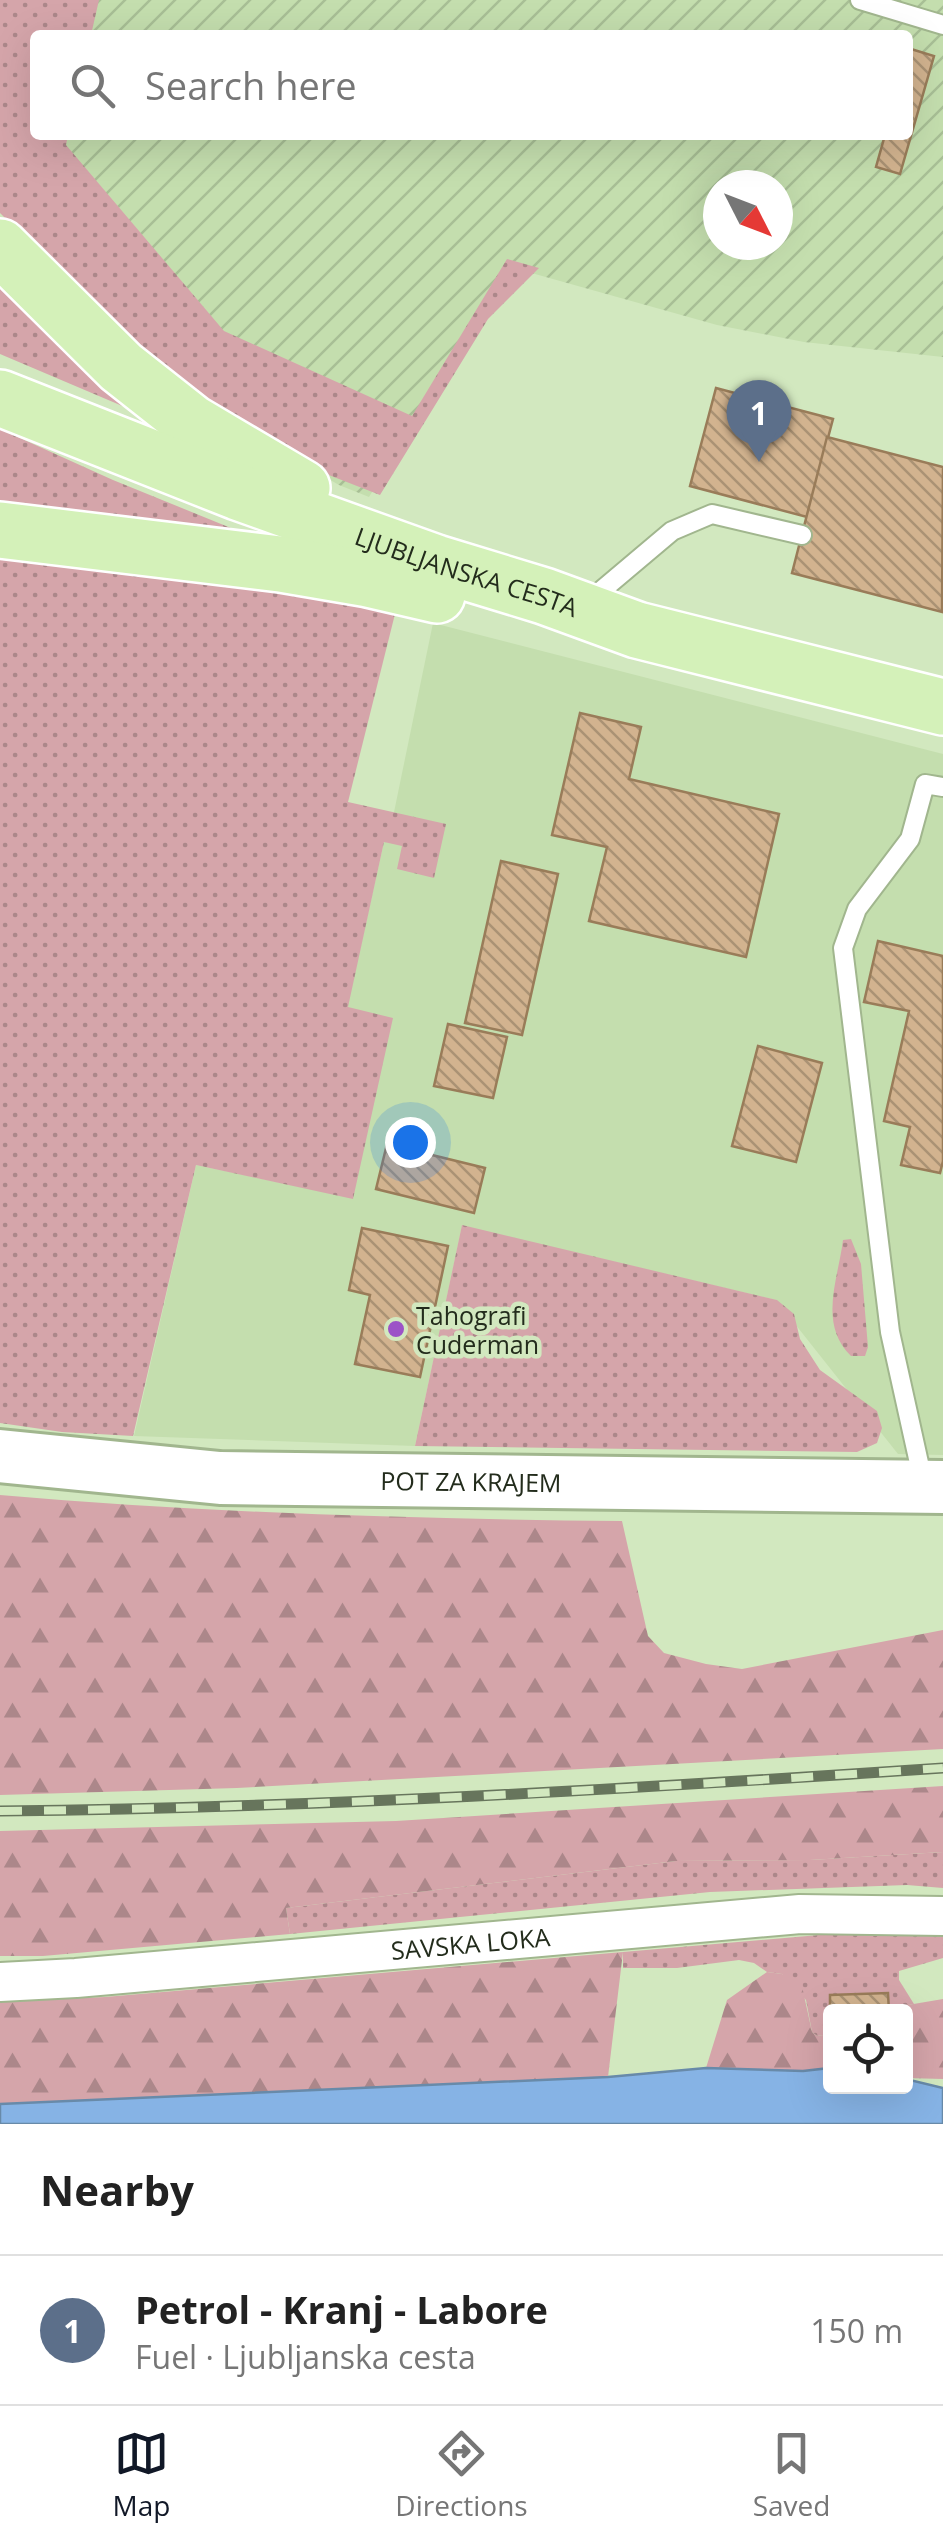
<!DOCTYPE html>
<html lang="en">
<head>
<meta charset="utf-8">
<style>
  :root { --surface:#fff; --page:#f6f6f6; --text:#222; --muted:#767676; --line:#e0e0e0; --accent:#111827 }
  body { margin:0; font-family:"Open Sans",sans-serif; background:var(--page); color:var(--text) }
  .controls { position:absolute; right:30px; bottom:30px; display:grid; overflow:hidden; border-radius:10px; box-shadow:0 10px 40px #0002 }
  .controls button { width:90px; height:90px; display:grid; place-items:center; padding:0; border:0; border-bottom:2px solid var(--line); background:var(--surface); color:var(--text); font:50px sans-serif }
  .compass { position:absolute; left:703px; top:170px; width:90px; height:90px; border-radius:50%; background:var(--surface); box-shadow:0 10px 40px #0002; rotate:132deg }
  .you { position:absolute; left:410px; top:1142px; width:35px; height:35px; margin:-25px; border:8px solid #fff; border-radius:50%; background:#1a73e8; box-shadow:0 0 0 15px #1a73e833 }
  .badge { display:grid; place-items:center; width:65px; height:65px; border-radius:50%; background:var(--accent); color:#fff; font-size:32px; font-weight:700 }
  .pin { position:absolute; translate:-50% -82px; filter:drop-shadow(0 2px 5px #0008) }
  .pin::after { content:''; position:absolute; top:52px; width:35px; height:30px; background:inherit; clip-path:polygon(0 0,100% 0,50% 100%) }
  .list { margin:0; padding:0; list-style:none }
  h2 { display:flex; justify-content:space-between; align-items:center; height:130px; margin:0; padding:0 40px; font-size:42px }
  h2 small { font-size:32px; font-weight:400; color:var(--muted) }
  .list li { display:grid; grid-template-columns:65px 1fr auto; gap:30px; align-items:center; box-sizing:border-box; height:150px; padding:0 40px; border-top:2px solid var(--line) }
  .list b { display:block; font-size:38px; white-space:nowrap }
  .list p { margin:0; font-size:32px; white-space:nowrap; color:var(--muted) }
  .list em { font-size:32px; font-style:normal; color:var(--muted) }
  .icon { flex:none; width:55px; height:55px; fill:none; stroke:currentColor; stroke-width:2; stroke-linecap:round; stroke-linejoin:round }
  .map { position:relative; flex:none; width:943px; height:2124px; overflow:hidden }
  .search { position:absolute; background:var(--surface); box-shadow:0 10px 40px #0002; left:30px; right:30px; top:30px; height:110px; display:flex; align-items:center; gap:25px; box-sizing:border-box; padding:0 35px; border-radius:10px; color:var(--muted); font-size:38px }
  .sheet { height:280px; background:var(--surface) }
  nav { display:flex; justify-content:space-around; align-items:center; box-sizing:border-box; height:140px; border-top:2px solid var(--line); background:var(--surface); font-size:28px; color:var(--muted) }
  nav a { display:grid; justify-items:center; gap:5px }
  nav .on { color:var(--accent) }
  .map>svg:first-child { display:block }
</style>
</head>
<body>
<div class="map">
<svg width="943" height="2124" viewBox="0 0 943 2124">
  <defs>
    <pattern id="industrial-furrows" width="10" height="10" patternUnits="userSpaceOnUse" patternTransform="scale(2.5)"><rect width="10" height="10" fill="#c4deae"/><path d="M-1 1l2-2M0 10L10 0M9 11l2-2" fill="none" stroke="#a8bf95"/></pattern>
    <pattern id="grass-dots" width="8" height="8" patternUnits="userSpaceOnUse" patternTransform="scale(2.5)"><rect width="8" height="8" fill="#d5a5aa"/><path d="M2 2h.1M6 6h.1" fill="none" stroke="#ac878a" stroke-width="1.8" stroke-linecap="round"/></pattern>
    <pattern id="forest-firs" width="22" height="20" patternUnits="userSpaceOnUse" patternTransform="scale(2.5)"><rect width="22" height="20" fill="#d5a5aa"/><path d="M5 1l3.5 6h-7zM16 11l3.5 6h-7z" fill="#ac878a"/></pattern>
    <pattern id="building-back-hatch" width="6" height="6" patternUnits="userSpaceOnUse" patternTransform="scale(2.5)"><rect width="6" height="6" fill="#d2b38f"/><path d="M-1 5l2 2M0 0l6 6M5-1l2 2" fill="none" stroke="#aa9274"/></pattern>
  </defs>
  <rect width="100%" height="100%" fill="#d2e8bf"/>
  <!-- built -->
  <polygon fill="#c4deae" points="433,623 943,754 943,1455 898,1454 776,1300 462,1226 415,1446 134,1436 196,1165 353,1198 337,1053 384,842 393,817"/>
  <!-- industrial -->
  <path fill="url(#industrial-furrows)" fill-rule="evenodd" d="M 0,0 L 943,0 L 943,357 L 804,342 L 717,325 L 510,267 L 369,497 L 339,485 L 211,411 L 0,207 ZM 35,35 L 908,35 L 908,135 L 35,135 ZM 718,185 L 778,185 L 778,245 L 718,245 Z"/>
  <!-- grass -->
  <g fill="url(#grass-dots)">
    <polygon points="0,0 99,0 91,35 35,35 35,135 68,135 66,145 224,331 412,416 507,259 539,268 488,319 380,495 316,470 171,383 0,213"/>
    <polygon points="0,272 160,422 0,354"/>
    <polygon points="0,429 113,480 285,550 0,517"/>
    <polygon points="0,556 196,576 396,610 348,802 446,824 434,878 397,869 402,846 384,842 348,1007 393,1018 353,1199 196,1165 133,1436 62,1432 0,1423"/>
    <polygon points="462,1225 777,1300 794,1314 800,1339 820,1370 877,1411 882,1428 877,1443 857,1452 415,1446"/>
    <path d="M 851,1239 L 861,1264 L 868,1347 L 865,1356 L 851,1356 C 818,1324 838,1280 843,1240 Z"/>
    <polygon points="943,1852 943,1888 907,1885 710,1892 290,1934 286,1908 676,1861 810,1860"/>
    <polygon points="943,1933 943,1958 899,1971 899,1980 914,2004 890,2008 889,2011 830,2012 830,2034 817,2036 812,2032 806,2000 782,1974 767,1972 754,1963 739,1960 677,1968 623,1968 623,1952 830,1934"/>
  </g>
  <!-- forest -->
  <g fill="url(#forest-firs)">
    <path d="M 0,1495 C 208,1513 413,1519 622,1521 L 648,1636 L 664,1653 L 706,1664 L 742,1669 L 943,1630 L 943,1749 L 237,1788 L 0,1795 Z"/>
    <polygon points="943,1786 943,1852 810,1860 676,1861 286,1908 290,1934 43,1956 0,1956 0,1831 396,1821"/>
    <polygon points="623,1952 608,2077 0,2104 0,2002 105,1997"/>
    <polygon points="767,1972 782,1974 802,1986 812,2032 817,2036 830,2034 830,2068 803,2071 706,2068 727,2000"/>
    <polygon points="943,1999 943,2079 906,2078 906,2012 889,2012 890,2008"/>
  </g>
  <!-- water -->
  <polygon fill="#86b3e5" stroke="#688aa9" stroke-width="2.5" points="706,2068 803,2071 830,2068 830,2086 906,2086 906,2079 943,2088 943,2124 0,2124 0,2104 608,2077"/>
  <!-- building -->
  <g fill="url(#building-back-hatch)" stroke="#997c59" stroke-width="2.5">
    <polygon points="911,49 934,56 900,174 876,167 885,135 908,135"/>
    <polygon points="716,388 833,419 807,517 690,486"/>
    <polygon points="827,437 943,467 942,612 792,573"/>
    <polygon points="580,713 641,727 629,779 779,814 746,957 589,921 607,847 552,835"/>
    <polygon points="501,861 558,874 522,1035 465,1023"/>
    <polygon points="878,941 943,956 943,1161 940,1173 901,1165 910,1127 884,1121 909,1011 864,1002"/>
    <polygon points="448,1024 507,1037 493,1098 434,1086"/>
    <polygon points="758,1046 822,1063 796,1162 732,1146"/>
    <polygon points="387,1144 485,1168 474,1213 376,1189"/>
    <polygon points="362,1228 448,1246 420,1377 355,1364 370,1295 349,1290"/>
    <polygon points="888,1993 889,2012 830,2012 830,2014 830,1995"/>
  </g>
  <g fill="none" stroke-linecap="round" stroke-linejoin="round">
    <!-- lane casing -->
    <g stroke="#a1b68e" stroke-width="22">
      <g id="lane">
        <polyline points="860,0 943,25"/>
        <polyline points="589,601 672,531 712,514 802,535"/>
        <polyline points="923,1481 890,1332 843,948 857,909 910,839 925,784 943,787"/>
      </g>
    </g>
    <!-- street casing -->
    <g stroke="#a1b68e" stroke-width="42">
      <g id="street">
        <path id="s1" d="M 0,1982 L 76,1978 L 800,1914 L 943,1916"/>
      </g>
    </g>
    <!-- secondary casing -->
    <g stroke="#a1b68e" stroke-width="58">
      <g id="secondary">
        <path id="s2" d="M 0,1456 L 220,1478 L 943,1487"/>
      </g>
    </g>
    <!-- primary casing -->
    <g stroke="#fff" stroke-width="60">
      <g id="primary">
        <polyline points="0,247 121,367 192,423 302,488"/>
        <path id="s3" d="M 0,398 L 238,492 L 436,563 L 544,596 L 637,630 L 943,707"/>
        <polyline points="0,530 280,564 368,579 437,595"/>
      </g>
    </g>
    <!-- lane -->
    <use href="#lane" stroke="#fff" stroke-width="18"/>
    <!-- street -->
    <use href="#street" stroke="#fff" stroke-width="38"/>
    <!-- secondary -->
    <use href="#secondary" stroke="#fff" stroke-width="52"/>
    <!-- primary -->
    <use href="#primary" stroke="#d4f1b9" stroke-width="55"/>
    <!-- rail casing -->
    <g stroke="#67755c" stroke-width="11">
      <path id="rail" d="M 0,1811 C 315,1808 629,1789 943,1768"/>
    </g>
    <!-- rail -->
    <use href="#rail" stroke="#d2e8bf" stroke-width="8" stroke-dasharray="22" stroke-linecap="butt"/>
  </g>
  <!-- markers -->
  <circle fill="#9c53c7" stroke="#d2e8bf" stroke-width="4" cx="396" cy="1329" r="10"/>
  <g text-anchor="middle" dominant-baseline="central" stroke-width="9" stroke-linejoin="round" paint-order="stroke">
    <!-- street labels -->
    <g font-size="25" fill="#232c1c" stroke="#d2e8bf">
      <text stroke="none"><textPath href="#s3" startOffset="498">LJUBLJANSKA CESTA</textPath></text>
      <text stroke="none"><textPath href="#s2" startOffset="472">POT ZA KRAJEM</textPath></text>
      <text stroke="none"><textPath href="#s1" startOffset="472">SAVSKA LOKA</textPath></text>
    </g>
    <!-- poi labels -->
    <g font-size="25" fill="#232c1c" stroke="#d2e8bf" text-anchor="start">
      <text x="416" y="1315">Tahografi<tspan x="416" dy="29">Cuderman</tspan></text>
    </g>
  </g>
</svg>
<div class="controls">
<button><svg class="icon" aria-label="locate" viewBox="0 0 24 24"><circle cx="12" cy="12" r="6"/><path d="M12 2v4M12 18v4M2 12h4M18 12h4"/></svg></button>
</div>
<svg class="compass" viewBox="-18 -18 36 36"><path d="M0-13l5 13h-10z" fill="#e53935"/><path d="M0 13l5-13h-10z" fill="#767676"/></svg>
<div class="you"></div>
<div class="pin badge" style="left:759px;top:462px;background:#5c6f8a">1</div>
<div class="search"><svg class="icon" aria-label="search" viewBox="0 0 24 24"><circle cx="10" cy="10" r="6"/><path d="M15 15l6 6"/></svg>Search here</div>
</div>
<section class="sheet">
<h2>Nearby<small></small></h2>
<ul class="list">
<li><span class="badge" style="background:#5c6f8a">1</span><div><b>Petrol - Kranj - Labore</b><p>Fuel · Ljubljanska cesta</p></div><em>150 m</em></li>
</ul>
</section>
<nav>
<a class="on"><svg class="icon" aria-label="map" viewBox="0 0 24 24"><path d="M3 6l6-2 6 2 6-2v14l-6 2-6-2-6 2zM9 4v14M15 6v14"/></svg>Map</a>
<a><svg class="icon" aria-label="directions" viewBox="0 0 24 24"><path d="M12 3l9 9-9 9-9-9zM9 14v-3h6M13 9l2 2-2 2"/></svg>Directions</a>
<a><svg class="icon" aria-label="saved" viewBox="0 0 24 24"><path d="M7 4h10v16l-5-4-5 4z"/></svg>Saved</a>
</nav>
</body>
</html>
